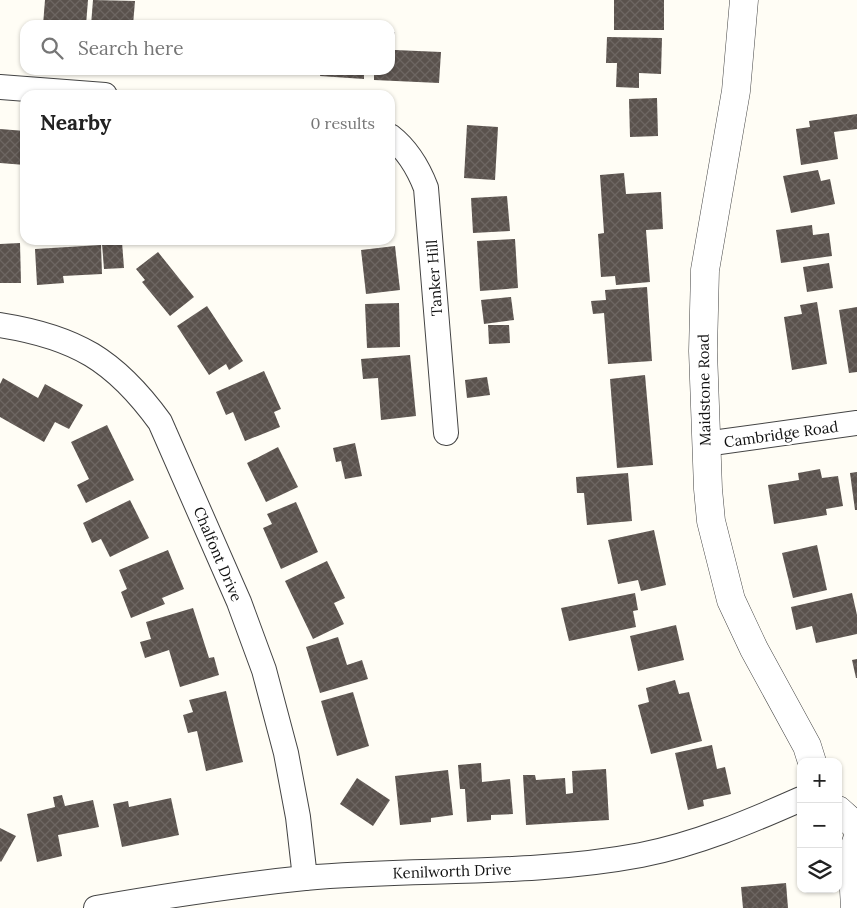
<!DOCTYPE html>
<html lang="en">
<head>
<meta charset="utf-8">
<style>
  :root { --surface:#fff; --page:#f6f6f6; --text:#222; --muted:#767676; --line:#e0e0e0 }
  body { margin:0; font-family:Lora,serif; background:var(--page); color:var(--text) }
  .controls { position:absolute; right:15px; bottom:15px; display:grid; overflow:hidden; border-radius:10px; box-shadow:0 1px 4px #0004 }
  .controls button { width:45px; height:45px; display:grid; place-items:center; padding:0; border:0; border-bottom:1px solid var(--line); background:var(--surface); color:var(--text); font:25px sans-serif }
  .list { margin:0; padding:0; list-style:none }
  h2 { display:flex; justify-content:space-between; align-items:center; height:65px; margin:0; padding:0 20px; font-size:21px }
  h2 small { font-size:16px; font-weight:400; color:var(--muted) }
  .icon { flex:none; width:28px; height:28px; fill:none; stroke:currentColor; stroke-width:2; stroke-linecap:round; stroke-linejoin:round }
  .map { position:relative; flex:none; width:857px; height:908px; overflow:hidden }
  .search { position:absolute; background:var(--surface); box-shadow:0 1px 4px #0004; left:20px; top:20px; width:375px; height:55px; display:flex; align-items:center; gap:12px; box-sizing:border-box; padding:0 18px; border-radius:15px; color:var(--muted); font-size:19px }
  .panel { position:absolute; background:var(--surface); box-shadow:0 1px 4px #0004; left:20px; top:90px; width:375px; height:155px; border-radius:15px }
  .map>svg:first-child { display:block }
</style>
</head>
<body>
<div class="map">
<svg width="857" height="908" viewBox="0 0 857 908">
  <defs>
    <pattern id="building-cross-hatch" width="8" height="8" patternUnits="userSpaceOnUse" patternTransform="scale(1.25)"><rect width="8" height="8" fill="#5a524d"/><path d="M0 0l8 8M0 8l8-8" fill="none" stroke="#6d6662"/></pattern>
  </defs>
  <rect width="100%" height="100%" fill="#fffdf5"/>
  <!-- building -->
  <g fill="url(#building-cross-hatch)">
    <polygon points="45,0 88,0 86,25 43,25"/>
    <polygon points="93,0 135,1 133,25 91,25"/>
    <rect x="614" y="0" width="50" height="30"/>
    <polygon points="217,22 232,24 232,25 216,25"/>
    <polygon points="390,32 395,32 395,50 441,52 439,83 374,80 374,70 390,70"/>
    <polygon points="607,37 662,38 661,74 639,73 639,88 616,87 617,63 606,63"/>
    <polygon points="260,70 304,70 304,75 260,72"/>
    <polygon points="321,70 364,70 364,79 320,76"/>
    <polygon points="657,98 658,136 630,137 629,99"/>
    <polygon points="857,114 857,129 834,132 838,159 801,165 796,129 810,127 809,121"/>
    <polygon points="467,125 498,127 495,180 464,178"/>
    <polygon points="0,129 25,131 25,165 0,163"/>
    <polygon points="818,170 821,181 830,179 835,204 791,213 783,176"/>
    <polygon points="624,173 626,194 661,192 663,229 646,230 650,282 616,285 615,276 601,277 598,234 604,233 600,175"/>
    <rect x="390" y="192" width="4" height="43"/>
    <polygon points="507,196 510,231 473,233 471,198"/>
    <polygon points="812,225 813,235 829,233 832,256 781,263 776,230"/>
    <polygon points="515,239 518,288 480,291 477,241"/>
    <polygon points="122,242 124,268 104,269 102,244"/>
    <polygon points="20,243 21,283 0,283 0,244"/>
    <polygon points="101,245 102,274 63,276 64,283 37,285 35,249"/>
    <polygon points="395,246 400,290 366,294 361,250"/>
    <polygon points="158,252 194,297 170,316 142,282 145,280 136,269"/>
    <polygon points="829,263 833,288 807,292 803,267"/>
    <polygon points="647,287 652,361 608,364 604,313 593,314 591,301 606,300 605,290"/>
    <polygon points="511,297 514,320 484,324 481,300"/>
    <polygon points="817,302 827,364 792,370 784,317 802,314 800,305"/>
    <polygon points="399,303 400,347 367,348 365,304"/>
    <polygon points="207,306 243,361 229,370 226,364 209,375 177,326"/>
    <polygon points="857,307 857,372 849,373 839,310"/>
    <polygon points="488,325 509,325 510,343 489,344"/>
    <polygon points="410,355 416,416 381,420 378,378 363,379 361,359"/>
    <polygon points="264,371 281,409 274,412 280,427 245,441 233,412 226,415 216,392"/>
    <polygon points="645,375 653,465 617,468 610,379"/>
    <polygon points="487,377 490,395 467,398 465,380"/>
    <polygon points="3,378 38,398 45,384 83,405 69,429 55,422 44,442 0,417 0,384"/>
    <polygon points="107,425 134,480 86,503 77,485 89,479 71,442"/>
    <polygon points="355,443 362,476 345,479 341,461 336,462 333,448"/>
    <polygon points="278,447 298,487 266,502 247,463"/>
    <polygon points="820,469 822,478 838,476 843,506 826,509 827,515 774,524 768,485 799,480 798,473"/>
    <polygon points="857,472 857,510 855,510 850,473"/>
    <polygon points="628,473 632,521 587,525 584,493 577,493 576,477"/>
    <polygon points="130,500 149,538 110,557 101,539 92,543 83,523"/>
    <polygon points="296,502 318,552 281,569 263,528 272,524 267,514"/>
    <polygon points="654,530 666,585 641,591 638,580 618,584 608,540"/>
    <polygon points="817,545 827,590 793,598 782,553"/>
    <polygon points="168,550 184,589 162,598 165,604 131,618 121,592 127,589 119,570"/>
    <polygon points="327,561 345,598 334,603 344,624 313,639 285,581"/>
    <polygon points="635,593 638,610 633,611 636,627 569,641 561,608"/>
    <polygon points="852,593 857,615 857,634 816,643 812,626 796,630 791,607"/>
    <polygon points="193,608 209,658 214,657 219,675 180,687 169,650 145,658 140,642 151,639 146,622"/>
    <polygon points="676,625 684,660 638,671 630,636"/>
    <polygon points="338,637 347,665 362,660 368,679 320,693 306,647"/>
    <polygon points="857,659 857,678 856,678 852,660"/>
    <polygon points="675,680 679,694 689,692 702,741 651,754 638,705 649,702 646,688"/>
    <polygon points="226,691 243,762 206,771 197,731 188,733 183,715 193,712 189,700"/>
    <polygon points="353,692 369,746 337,756 321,701"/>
    <polygon points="712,745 717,769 725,767 731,794 703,800 704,806 688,810 675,753"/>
    <polygon points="481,763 482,782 510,779 513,814 491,815 491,820 467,822 465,789 460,789 458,765"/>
    <polygon points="606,769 609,820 526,825 523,775 535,775 536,780 565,778 566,794 573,793 572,771"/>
    <polygon points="448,770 453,815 431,818 431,822 400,825 395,776"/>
    <polygon points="357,778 390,800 373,826 340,804"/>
    <polygon points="62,795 65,806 93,800 99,827 58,835 62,856 37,862 27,814 55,807 53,797"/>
    <polygon points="171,798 179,835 122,847 113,804 128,801 129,807"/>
    <polygon points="0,828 16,836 1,862 0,861"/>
    <polygon points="786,883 788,908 743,908 741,887"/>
  </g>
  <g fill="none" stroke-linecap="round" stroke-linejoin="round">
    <!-- minor casing -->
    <g stroke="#444" stroke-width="26">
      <g id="minor">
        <polyline points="0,87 105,95"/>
        <path d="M 390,136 C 408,150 418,167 426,188 L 446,433"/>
        <path d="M 0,325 C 76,337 115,360 160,422 L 239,602 L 264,670 L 286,753 L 298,817 L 305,878"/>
        <polyline points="705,444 857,423"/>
        <path d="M 96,908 C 165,896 235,885 305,878 C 417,868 530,876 641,855 C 697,844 749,822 801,799"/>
      </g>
    </g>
    <!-- tertiary casing -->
    <g stroke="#444" stroke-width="29">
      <g id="tertiary">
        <polyline points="744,0 736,91 705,270 703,351 708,489 711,521 731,600 754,649 807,746 812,762"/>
        <polyline points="838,810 857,827"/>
        <polyline points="855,908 852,854 857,840"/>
      </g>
    </g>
    <!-- minor -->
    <use href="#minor" stroke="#fff" stroke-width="24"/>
    <!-- tertiary -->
    <use href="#tertiary" stroke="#fff" stroke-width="28"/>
  </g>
  <g text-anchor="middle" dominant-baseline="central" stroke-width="5" stroke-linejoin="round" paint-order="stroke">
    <!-- street labels -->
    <g font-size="15" fill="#111" stroke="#fff">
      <text transform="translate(434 278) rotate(-94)">Tanker Hill</text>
      <text transform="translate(704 390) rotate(-91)">Maidstone Road</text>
      <text transform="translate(781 434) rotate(-8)">Cambridge Road</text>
      <text transform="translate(218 554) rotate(67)">Chalfont Drive</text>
      <text transform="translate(452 871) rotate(-2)">Kenilworth Drive</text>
    </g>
  </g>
</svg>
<div class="controls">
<button>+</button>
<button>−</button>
<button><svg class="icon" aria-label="layers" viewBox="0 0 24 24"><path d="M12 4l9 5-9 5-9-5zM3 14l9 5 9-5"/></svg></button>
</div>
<div class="search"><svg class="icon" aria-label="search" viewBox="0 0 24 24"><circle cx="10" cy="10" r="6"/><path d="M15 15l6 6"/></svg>Search here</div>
<section class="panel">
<h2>Nearby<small>0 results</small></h2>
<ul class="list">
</ul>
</section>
</div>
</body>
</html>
